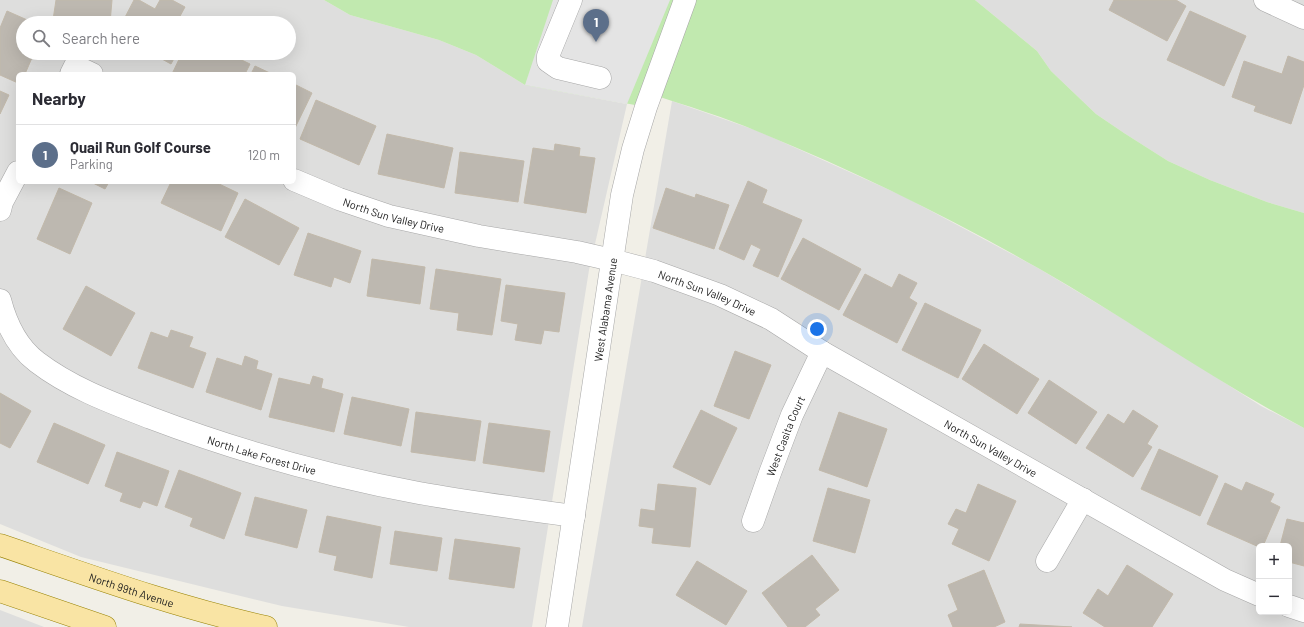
<!DOCTYPE html>
<html lang="en">
<head>
<meta charset="utf-8">
<style>
  :root { --surface:#fff; --page:#f2f2f3; --text:#2b2b33; --muted:#7c7c81; --line:#e1e1e2; --accent:#cb2b06 }
  body { margin:0; font-family:Barlow,sans-serif; background:var(--page); color:var(--text) }
  .controls { position:absolute; right:12px; bottom:12px; display:grid; overflow:hidden; border-radius:6px; box-shadow:0 4px 16px #0002 }
  .controls button { width:36px; height:36px; display:grid; place-items:center; padding:0; border:0; border-bottom:1px solid var(--line); background:var(--surface); color:var(--text); font:20px sans-serif }
  .you { position:absolute; left:817px; top:329px; width:14px; height:14px; margin:-10px; border:3px solid #fff; border-radius:50%; background:#1a73e8; box-shadow:0 0 0 6px #1a73e833 }
  .badge { display:grid; place-items:center; width:26px; height:26px; border-radius:50%; background:var(--accent); color:#fff; font-size:13px; font-weight:700 }
  .pin { position:absolute; translate:-50% -33px; filter:drop-shadow(0 1px 2px #0008) }
  .pin::after { content:''; position:absolute; top:21px; width:14px; height:12px; background:inherit; clip-path:polygon(0 0,100% 0,50% 100%) }
  .list { margin:0; padding:0; list-style:none }
  h2 { display:flex; justify-content:space-between; align-items:center; height:52px; margin:0; padding:0 16px; font-size:17px }
  h2 small { font-size:13px; font-weight:400; color:var(--muted) }
  .list li { display:grid; grid-template-columns:26px 1fr auto; gap:12px; align-items:center; box-sizing:border-box; height:60px; padding:0 16px; border-top:1px solid var(--line) }
  .list b { display:block; font-size:15px; white-space:nowrap }
  .list p { margin:0; font-size:13px; white-space:nowrap; color:var(--muted) }
  .list em { font-size:13px; font-style:normal; color:var(--muted) }
  .icon { flex:none; width:22px; height:22px; fill:none; stroke:currentColor; stroke-width:2; stroke-linecap:round; stroke-linejoin:round }
  .map { position:relative; flex:none; width:1304px; height:627px; overflow:hidden }
  .search { position:absolute; background:var(--surface); box-shadow:0 4px 16px #0002; left:16px; top:16px; width:280px; height:44px; display:flex; align-items:center; gap:10px; box-sizing:border-box; padding:0 14px; border-radius:22px; color:var(--muted); font-size:15px }
  .panel { position:absolute; background:var(--surface); box-shadow:0 4px 16px #0002; left:16px; top:72px; width:280px; height:112px; border-radius:6px }
  .map>svg:first-child { display:block }
</style>
</head>
<body>
<div class="map">
<svg width="1304" height="627" viewBox="0 0 1304 627">
  <rect width="100%" height="100%" fill="#f1efe7"/>
  <!-- residential -->
  <g fill="#dededd" fill-rule="evenodd">
    <path d="M 0,0 L 324,0 L 350,15 L 439,40 L 476,55 L 525,85 L 627,104 L 589,270 L 532,627 L 409,627 L 282,606 L 81,557 L 0,524 ZM 23,23 L 289,23 L 289,53 L 23,53 ZM 18,74 L 294,74 L 294,182 L 18,182 Z"/>
    <polygon points="975,0 1304,0 1304,213 1267,202 1210,180 1168,161 1124,133 1096,114 1051,71 1037,51"/>
    <path d="M 672,101 L 758,131 L 903,196 L 1038,268 L 1150,335 L 1261,406 L 1304,428 L 1304,627 L 582,627 ZM 1259,546 L 1289,546 L 1289,612 L 1259,612 Z"/>
    <polygon points="0,610 44,627 0,627"/>
  </g>
  <!-- grass -->
  <path fill="#c1e9af" d="M 324,0 L 975,0 L 1037,51 L 1051,71 L 1096,114 L 1124,133 L 1168,161 L 1210,180 L 1267,202 L 1304,213 L 1304,428 C 1212,380 1128,319 1038,268 C 948,217 855,171 759,132 C 724,117 687,106 651,94 L 646,107 L 525,85 L 476,55 L 439,40 L 350,15 Z"/>
  <!-- parking -->
  <polygon fill="#e4e4e4" points="553,0 670,0 627,104 525,85"/>
  <!-- building -->
  <g fill="#bdb8b0" stroke="#c2b9aa">
    <polygon points="56,0 112,0 110,23 78,23 53,20"/>
    <polygon points="134,0 139,0 155,9 160,0 172,0 185,7 179,18 188,23 122,23"/>
    <polygon points="1114,0 1176,0 1186,6 1167,41 1109,10"/>
    <polygon points="7,11 34,23 23,23 23,53 34,53 25,74 18,74 18,83 0,75 0,28"/>
    <polygon points="1190,11 1246,36 1224,86 1167,60"/>
    <polygon points="151,53 177,53 171,64"/>
    <polygon points="182,53 227,53 250,64 245,74 172,74"/>
    <polygon points="1288,56 1304,62 1304,85 1291,124 1254,111 1256,106 1232,97 1244,61 1282,74"/>
    <polygon points="255,66 272,74 251,74"/>
    <polygon points="294,84 312,93 294,130"/>
    <polygon points="0,91 9,95 0,114"/>
    <polygon points="316,100 376,126 359,165 300,139"/>
    <polygon points="387,134 453,148 444,188 378,174"/>
    <polygon points="555,144 580,148 579,156 595,158 586,213 524,203 533,148 554,151"/>
    <polygon points="460,152 524,161 518,202 455,193"/>
    <polygon points="748,181 767,190 762,203 802,220 778,277 753,266 761,249 751,244 744,260 719,249"/>
    <polygon points="91,182 109,182 105,189"/>
    <polygon points="171,182 215,182 238,193 221,231 161,203"/>
    <polygon points="59,188 92,203 70,254 37,239"/>
    <polygon points="666,188 695,198 696,194 729,205 714,249 653,228"/>
    <polygon points="245,199 299,228 279,265 225,237"/>
    <polygon points="308,233 361,251 350,283 334,277 331,287 294,275"/>
    <polygon points="803,238 861,269 839,310 781,279"/>
    <polygon points="372,259 425,267 420,304 367,296"/>
    <polygon points="436,269 501,279 492,335 457,330 459,313 430,309"/>
    <polygon points="865,274 892,288 899,274 917,283 909,298 917,303 897,343 843,315"/>
    <polygon points="506,285 565,293 559,332 544,330 541,344 515,340 518,324 501,321"/>
    <polygon points="86,286 135,313 111,356 63,329"/>
    <polygon points="925,303 981,330 958,378 902,350"/>
    <polygon points="171,330 193,337 189,347 206,353 193,388 138,368 151,332 168,338"/>
    <polygon points="984,344 1039,379 1017,414 962,379"/>
    <polygon points="735,351 771,365 749,419 714,406"/>
    <polygon points="245,356 258,361 256,369 272,374 261,410 206,392 217,358 242,366"/>
    <polygon points="313,376 323,379 321,388 343,394 334,432 269,417 279,378 310,385"/>
    <polygon points="1049,380 1097,412 1076,444 1028,413"/>
    <polygon points="0,393 31,411 10,448 0,443"/>
    <polygon points="352,397 409,409 401,446 344,434"/>
    <polygon points="701,410 737,428 710,485 673,467"/>
    <polygon points="1133,410 1158,426 1147,444 1152,447 1133,477 1086,448 1108,414 1124,424"/>
    <polygon points="416,412 481,421 475,461 411,452"/>
    <polygon points="839,412 887,429 867,487 819,470"/>
    <polygon points="54,423 105,445 88,484 37,462"/>
    <polygon points="489,423 550,431 544,472 483,463"/>
    <polygon points="1159,449 1218,476 1200,516 1141,489"/>
    <polygon points="117,452 169,471 157,506 143,501 140,508 120,501 123,493 105,486"/>
    <polygon points="179,470 241,493 224,539 190,526 193,518 165,507"/>
    <polygon points="1246,482 1274,494 1270,502 1280,507 1263,546 1259,547 1207,524 1225,483 1242,491"/>
    <polygon points="658,484 696,488 690,547 652,543 654,528 639,526 641,509 655,511"/>
    <polygon points="978,484 1016,501 989,561 952,544 959,529 948,524 956,509 966,513"/>
    <polygon points="828,488 870,500 855,553 813,541"/>
    <polygon points="255,497 307,510 297,548 245,535"/>
    <polygon points="327,516 381,527 372,578 334,570 337,556 319,552"/>
    <polygon points="1287,519 1304,523 1304,522 1304,566 1289,562 1289,546 1280,546"/>
    <polygon points="395,531 442,538 437,571 390,564"/>
    <polygon points="455,539 520,548 514,588 449,579"/>
    <polygon points="812,555 839,590 815,609 820,615 805,627 788,627 762,593"/>
    <polygon points="697,561 747,591 726,625 676,595"/>
    <polygon points="1127,565 1173,594 1152,627 1105,627 1083,613 1098,589 1108,596"/>
    <polygon points="984,570 1005,622 994,627 953,627 948,615 958,610 948,585"/>
    <polygon points="1020,624 1072,627 1019,627"/>
  </g>
  <g fill="none" stroke-linecap="round" stroke-linejoin="round">
    <!-- minor casing -->
    <g stroke="#a7a7a7" stroke-width="23">
      <g id="minor">
        <polyline points="571,0 548,56 548,61 558,68 600,78"/>
        <polyline points="1265,0 1304,18"/>
        <polyline points="71,74 75,66 92,74"/>
        <path id="s1" d="M 294,180 L 339,199 L 389,216 L 479,236 L 577,252 L 612,260 L 654,271 L 720,295 L 771,319 L 822,352 L 1225,580 L 1259,595"/>
        <polyline points="0,210 2,202 18,172"/>
        <path id="s2" d="M 0,300 C 6,323 17,347 37,362 C 71,388 112,403 151,418 C 238,451 328,476 419,493 C 470,502 522,509 574,516"/>
        <path id="s3" d="M 753,521 L 770,473 L 792,415 L 822,352"/>
        <polyline points="1047,561 1083,499"/>
        <polyline points="1289,606 1304,611"/>
        <path id="s4" d="M 557,627 L 622,195 L 633,149 L 646,107 L 685,0"/>
      </g>
    </g>
    <!-- major casing -->
    <g stroke="#988305" stroke-width="23">
      <g id="major">
        <path id="s5" d="M 0,545 C 88,575 175,607 266,627"/>
        <polyline points="0,591 105,627"/>
      </g>
    </g>
    <!-- minor -->
    <use href="#minor" stroke="#fff" stroke-width="22"/>
    <!-- major -->
    <use href="#major" stroke="#f9e4a4" stroke-width="22"/>
  </g>
  <g text-anchor="middle" dominant-baseline="central" stroke-width="3" stroke-linejoin="round" paint-order="stroke">
    <!-- street labels -->
    <g font-size="11" fill="#202020" stroke="#fff">
      <text stroke="none"><textPath href="#s1" startOffset="106">North Sun Valley Drive</textPath></text>
      <text stroke="none"><textPath href="#s1" startOffset="430">North Sun Valley Drive</textPath></text>
      <text stroke="none"><textPath href="#s4" startOffset="321">West Alabama Avenue</textPath></text>
      <text stroke="none"><textPath href="#s3" startOffset="91">West Casita Court</textPath></text>
      <text stroke="none"><textPath href="#s1" startOffset="754">North Sun Valley Drive</textPath></text>
      <text stroke="none"><textPath href="#s2" startOffset="318">North Lake Forest Drive</textPath></text>
      <text stroke="none"><textPath href="#s5" startOffset="139">North 99th Avenue</textPath></text>
    </g>
  </g>
</svg>
<div class="controls">
<button>+</button>
<button>−</button>
</div>
<div class="you"></div>
<div class="pin badge" style="left:596px;top:42px;background:#5c6f8a">1</div>
<div class="search"><svg class="icon" aria-label="search" viewBox="0 0 24 24"><circle cx="10" cy="10" r="6"/><path d="M15 15l6 6"/></svg>Search here</div>
<section class="panel">
<h2>Nearby<small></small></h2>
<ul class="list">
<li><span class="badge" style="background:#5c6f8a">1</span><div><b>Quail Run Golf Course</b><p>Parking</p></div><em>120 m</em></li>
</ul>
</section>
</div>
</body>
</html>
